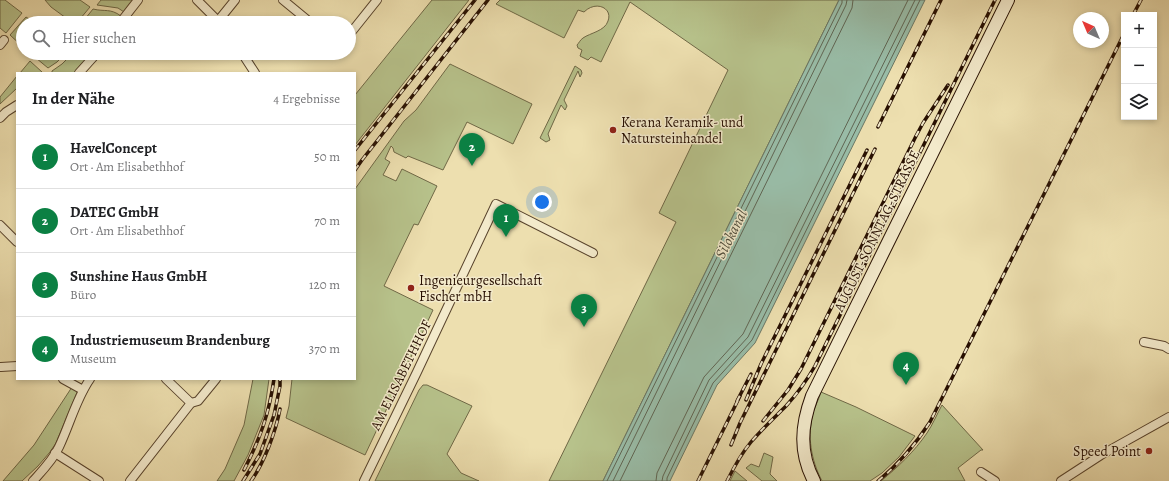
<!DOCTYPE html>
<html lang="de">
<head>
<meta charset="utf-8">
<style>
  :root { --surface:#fff; --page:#f6f6f6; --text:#202124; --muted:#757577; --line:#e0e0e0; --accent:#0b8043 }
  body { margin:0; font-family:Alegreya,serif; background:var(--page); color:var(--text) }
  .controls { position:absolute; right:12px; top:12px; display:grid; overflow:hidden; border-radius:0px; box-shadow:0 2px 6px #0003 }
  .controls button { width:36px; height:36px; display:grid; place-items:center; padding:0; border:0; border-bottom:1px solid var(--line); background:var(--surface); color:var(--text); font:20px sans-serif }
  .compass { position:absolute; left:1073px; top:12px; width:36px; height:36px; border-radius:50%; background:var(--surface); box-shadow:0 2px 6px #0003; rotate:316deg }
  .you { position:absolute; left:542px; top:202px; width:14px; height:14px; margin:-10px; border:3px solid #fff; border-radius:50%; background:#1a73e8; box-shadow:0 0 0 6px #1a73e833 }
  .badge { display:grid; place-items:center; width:26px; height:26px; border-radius:50%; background:var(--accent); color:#fff; font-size:13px; font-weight:700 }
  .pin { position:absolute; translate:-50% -33px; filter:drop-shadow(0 1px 2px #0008) }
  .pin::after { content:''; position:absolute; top:21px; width:14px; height:12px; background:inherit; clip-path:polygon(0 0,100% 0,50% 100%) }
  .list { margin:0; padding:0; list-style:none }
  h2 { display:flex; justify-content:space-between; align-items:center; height:52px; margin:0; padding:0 16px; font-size:17px }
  h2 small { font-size:13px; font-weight:400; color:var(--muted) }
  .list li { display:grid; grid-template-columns:26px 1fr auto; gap:12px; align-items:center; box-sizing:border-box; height:64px; padding:0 16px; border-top:1px solid var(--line) }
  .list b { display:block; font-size:15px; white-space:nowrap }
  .list p { margin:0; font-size:13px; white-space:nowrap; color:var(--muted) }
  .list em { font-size:13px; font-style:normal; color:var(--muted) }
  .icon { flex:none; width:22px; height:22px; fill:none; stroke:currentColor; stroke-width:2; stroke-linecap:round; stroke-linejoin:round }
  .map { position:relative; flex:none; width:1169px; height:481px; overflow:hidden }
  .search { position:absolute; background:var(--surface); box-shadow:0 2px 6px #0003; left:16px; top:16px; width:340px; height:44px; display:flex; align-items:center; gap:10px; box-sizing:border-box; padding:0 14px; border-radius:22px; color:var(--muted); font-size:15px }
  .panel { position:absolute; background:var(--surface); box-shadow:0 2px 6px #0003; left:16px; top:72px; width:340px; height:308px; border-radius:0px }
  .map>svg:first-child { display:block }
</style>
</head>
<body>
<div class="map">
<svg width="1169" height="481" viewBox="0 0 1169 481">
  <rect width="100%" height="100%" fill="#eddfaf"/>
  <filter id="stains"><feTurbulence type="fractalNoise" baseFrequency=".005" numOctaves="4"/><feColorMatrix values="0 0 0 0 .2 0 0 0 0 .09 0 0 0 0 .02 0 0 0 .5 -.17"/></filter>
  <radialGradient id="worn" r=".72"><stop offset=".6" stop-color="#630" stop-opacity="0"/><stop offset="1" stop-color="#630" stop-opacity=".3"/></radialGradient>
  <!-- green -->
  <g fill="#b7c28b" stroke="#6f6846">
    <polygon points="0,0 5,0 22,13 6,33 0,28"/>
    <polygon points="45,0 80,0 90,7 80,19 79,23 67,23 64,20 66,18 51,7"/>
    <polygon points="101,0 133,0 124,12 118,8 97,5"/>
    <polygon points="432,0 469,0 355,145 355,95"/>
    <path d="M 500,0 L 839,0 L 603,481 L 549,481 L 676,222 L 659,213 L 728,70 L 630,2 L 601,62 L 591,57 L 588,60 L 580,56 L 582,50 L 578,48 L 577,45 C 579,43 580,40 583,38 C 590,33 605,31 608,21 C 613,8 596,0 584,12 L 578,10 L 564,38 L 496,4 Z"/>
    <path d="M 93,9 C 105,12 110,8 121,16 L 115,23 L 84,23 L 85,19 Z"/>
    <polygon points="26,17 35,23 23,23 23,47 10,35"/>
    <polygon points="30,53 66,53 57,62 48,68"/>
    <polygon points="73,53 92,53 74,73 52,73 52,71 62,64"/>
    <polygon points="30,61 42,72 40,73 20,73"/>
    <polygon points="450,64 532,104 513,144 467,122 443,170 408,156 406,158 394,152 393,148 391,146 385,159 390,162 383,175 396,181 402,169 437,186 418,225 414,224 384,286 433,310 365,455 286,418 289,406 292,379 355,379 355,189 404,121 416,110"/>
    <polygon points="575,66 581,70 582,73 580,77 578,71 564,100 567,106 565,110 561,105 548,134 550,140 546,142 540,138"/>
    <polygon points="17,76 17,88 0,104 0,97"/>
    <polygon points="253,379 269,379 264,415 248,455 234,481 217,481 225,469 244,425"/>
    <polygon points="423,385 427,385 472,406 447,454 461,473 479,481 375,481 419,390"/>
    <polygon points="72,387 78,390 56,443 50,452 38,466 22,481 3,481 34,445"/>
    <path d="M 821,392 L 856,407 L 915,436 L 899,457 L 882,473 L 870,481 L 822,481 C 811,460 807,436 813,413 C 815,406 819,399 821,392 Z"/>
    <path d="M 942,405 L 983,450 L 981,450 L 958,468 L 965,481 L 881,481 C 898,467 914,452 927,433 C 933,424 937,414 942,405 Z"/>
    <polygon points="764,453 773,457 770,474 777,481 762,481 746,468 751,464 759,467"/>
    <polygon points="735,471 747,481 730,481"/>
  </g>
  <!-- water -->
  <polygon fill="#99bda8" stroke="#6b7765" points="839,0 925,0 755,343 717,385 670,481 603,481"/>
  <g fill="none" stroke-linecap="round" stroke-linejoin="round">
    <!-- shore -->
    <g stroke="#606654" stroke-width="1">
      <polyline points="607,481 842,3 842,0"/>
      <polyline points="613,481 846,5 847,0"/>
      <polyline points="620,481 852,8 853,0"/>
      <polyline points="656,481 657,473 704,377 743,334 908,0"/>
      <polyline points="662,481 663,476 709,380 748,337 915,0"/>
      <polyline points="667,481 667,478 713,383 752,340 920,0"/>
    </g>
    <!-- street casing -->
    <g stroke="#58432c" stroke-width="10">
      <g id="street">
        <polyline points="197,0 220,23"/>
        <polyline points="283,0 311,23"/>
        <polyline points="218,21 235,0"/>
        <polyline points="120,23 138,0"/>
        <polyline points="349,35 377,0"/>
        <polyline points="0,45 4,40"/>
        <polyline points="242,53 255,73"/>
        <polyline points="79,73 97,53"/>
        <polyline points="0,118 6,112 17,105"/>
        <polyline points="0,225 17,242"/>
        <polyline points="1144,342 1164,346 1169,349"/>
        <polyline points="1,367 17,366"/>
        <polyline points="63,379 83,390"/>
        <polyline points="191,403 198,401 216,379"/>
        <polyline points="55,453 99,481"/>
        <polyline points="981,472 995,481"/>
        <path d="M 33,481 C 42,471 53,460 59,447 C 70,424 76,399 90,379"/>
        <polyline points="130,481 191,403 166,379"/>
        <polyline points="364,481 417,372 496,204 593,253"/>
        <polyline points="1061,481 1101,455 1169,417"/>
      </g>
    </g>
    <!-- secondary casing -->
    <g stroke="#270f01" stroke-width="14">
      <path id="secondary" d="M 814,481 C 799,452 801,426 812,396 L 1008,0"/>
    </g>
    <!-- street -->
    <use href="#street" stroke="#f3eacb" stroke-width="8"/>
    <!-- secondary -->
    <use href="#secondary" stroke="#f3eacb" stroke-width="12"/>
    <!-- rail casing -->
    <g stroke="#270f01" stroke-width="3.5">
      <g id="rail">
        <polyline points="1133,15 1141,0"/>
        <polyline points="878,127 941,0"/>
        <polyline points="355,150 475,0"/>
        <polyline points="355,170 362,160 488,0"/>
        <polyline points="746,400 761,364 867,150"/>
        <polyline points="737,401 751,374"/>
        <polyline points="763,421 788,390 801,369 916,136 923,123 948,85"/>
        <polyline points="731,445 740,423 875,149"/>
        <path d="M 244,470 C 260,439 269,414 274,379"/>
        <polyline points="243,481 260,454 274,415 280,386 280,379"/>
        <path d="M 251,481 C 264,463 276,431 280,409"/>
        <polyline points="698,481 740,396"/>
        <path d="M 727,481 C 734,467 741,454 751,442 C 762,429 774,418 786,406 C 797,394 807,380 815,366 L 995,0"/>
        <path d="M 878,481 C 899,464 915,445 930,422 L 1124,34"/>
      </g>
    </g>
    <!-- rail -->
    <use href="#rail" stroke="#f3eacb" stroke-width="2" stroke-dasharray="6" stroke-linecap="butt"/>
  </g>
  <!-- markers -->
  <g fill="#8f2418" stroke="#f3eacb" stroke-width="1.5">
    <circle cx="613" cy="130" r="4"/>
    <circle cx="411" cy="288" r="4"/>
    <circle cx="1149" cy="451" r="4"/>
  </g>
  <g text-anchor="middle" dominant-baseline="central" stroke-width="3" stroke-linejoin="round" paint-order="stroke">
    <!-- poi labels -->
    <g font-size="14" fill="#270f01" stroke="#f3eacb" text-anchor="start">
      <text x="621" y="122">Kerana Keramik- und<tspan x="621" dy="16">Natursteinhandel</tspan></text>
      <text x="419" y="280">Ingenieurgesellschaft<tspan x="419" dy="16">Fischer mbH</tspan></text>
      <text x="1141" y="451" text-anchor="end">Speed Point</text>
    </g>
    <!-- street labels -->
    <g font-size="14" fill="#270f01" stroke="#f3eacb">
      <text transform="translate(877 231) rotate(-64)">AUGUST-SONNTAG-STRASSE</text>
      <text transform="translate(401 375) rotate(-64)">AM ELISABETHHOF</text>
    </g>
    <!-- water labels -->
    <g font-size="15" font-style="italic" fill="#4f4c3b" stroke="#f3eacb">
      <text transform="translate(731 234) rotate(-63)">Silokanal</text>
    </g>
  </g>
  <rect width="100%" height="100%" filter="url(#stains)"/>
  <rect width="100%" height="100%" fill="url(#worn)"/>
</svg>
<div class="controls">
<button>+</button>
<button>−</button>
<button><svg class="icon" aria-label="layers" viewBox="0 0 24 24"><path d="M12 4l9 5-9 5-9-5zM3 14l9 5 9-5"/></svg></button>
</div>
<svg class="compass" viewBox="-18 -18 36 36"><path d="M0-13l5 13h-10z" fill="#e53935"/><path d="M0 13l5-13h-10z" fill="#757577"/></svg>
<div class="you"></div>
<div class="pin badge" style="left:506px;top:237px">1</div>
<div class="pin badge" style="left:472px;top:166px">2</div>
<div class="pin badge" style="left:584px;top:327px">3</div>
<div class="pin badge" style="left:906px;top:385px">4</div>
<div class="search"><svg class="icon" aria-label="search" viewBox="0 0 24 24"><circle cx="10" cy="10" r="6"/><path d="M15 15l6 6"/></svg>Hier suchen</div>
<section class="panel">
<h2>In der Nähe<small>4 Ergebnisse</small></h2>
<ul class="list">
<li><span class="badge">1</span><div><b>HavelConcept</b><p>Ort · Am Elisabethhof</p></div><em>50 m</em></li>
<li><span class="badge">2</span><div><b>DATEC GmbH</b><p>Ort · Am Elisabethhof</p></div><em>70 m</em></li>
<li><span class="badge">3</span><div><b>Sunshine Haus GmbH</b><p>Büro</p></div><em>120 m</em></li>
<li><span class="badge">4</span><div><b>Industriemuseum Brandenburg</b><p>Museum</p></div><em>370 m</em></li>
</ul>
</section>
</div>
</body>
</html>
